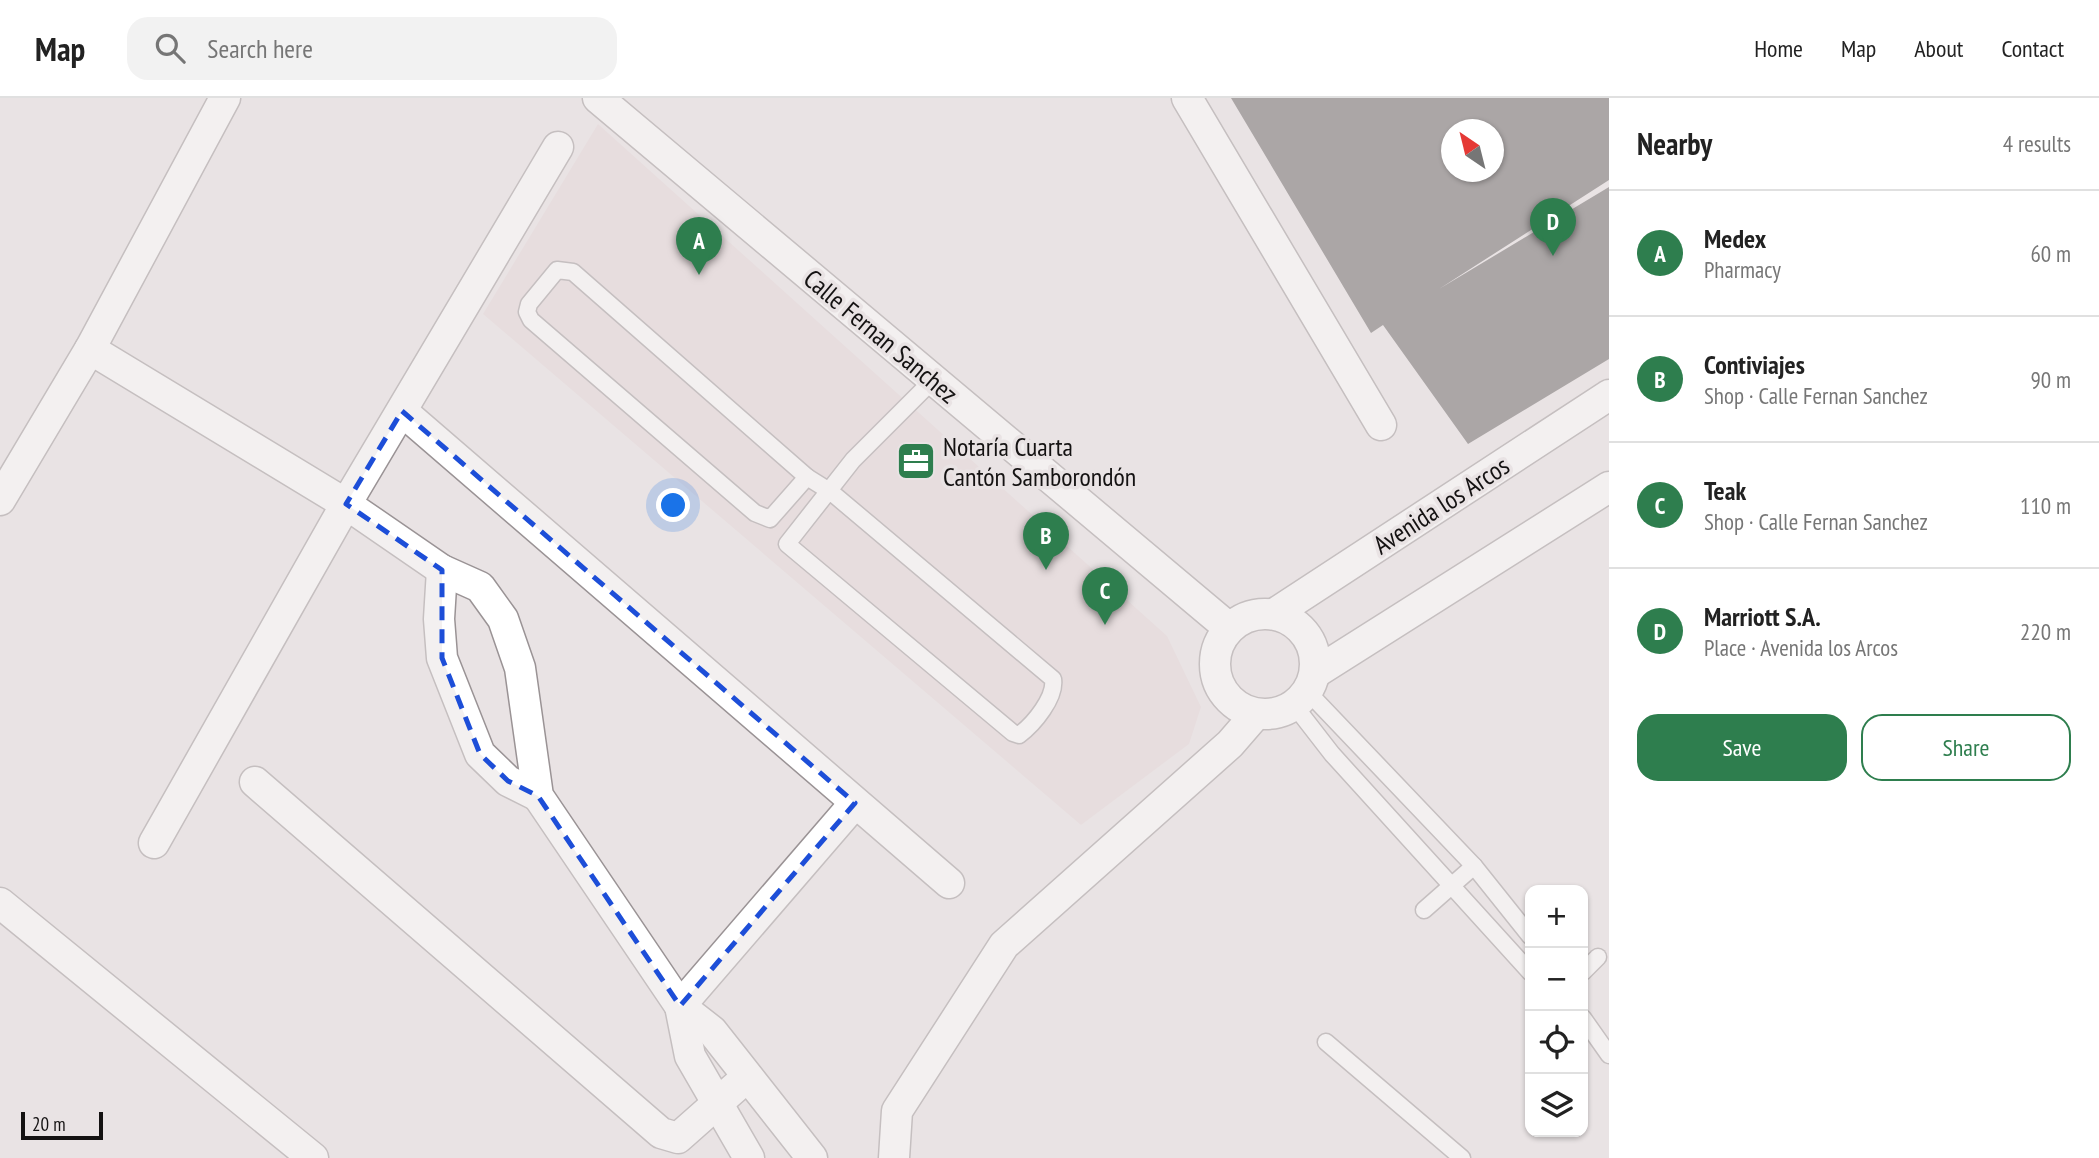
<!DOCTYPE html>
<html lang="en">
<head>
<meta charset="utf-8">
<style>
  :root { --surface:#fff; --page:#f2f2f2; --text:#222; --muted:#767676; --line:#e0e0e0; --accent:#2e7e4e }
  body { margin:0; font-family:"PT Sans Narrow",sans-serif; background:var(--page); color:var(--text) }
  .controls { position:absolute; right:21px; bottom:21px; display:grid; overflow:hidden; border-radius:14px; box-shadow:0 2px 5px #0004 }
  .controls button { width:63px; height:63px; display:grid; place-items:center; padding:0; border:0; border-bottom:2px solid var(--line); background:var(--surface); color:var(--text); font:35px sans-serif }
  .compass { position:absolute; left:1441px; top:21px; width:63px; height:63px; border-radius:50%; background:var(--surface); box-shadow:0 2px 5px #0004; rotate:325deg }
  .scale { position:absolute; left:21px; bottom:18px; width:82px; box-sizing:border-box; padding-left:7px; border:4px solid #141212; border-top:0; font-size:19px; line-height:24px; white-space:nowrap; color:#141212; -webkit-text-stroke:5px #e9e3e4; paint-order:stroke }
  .you { position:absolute; left:674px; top:408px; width:24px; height:24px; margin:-18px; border:5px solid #fff; border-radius:50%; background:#1a73e8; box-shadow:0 0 0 10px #1a73e833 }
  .badge { display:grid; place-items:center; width:46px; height:46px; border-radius:50%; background:var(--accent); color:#fff; font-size:23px; font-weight:700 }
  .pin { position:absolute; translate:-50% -58px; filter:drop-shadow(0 2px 4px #0008) }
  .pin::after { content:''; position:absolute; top:37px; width:24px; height:21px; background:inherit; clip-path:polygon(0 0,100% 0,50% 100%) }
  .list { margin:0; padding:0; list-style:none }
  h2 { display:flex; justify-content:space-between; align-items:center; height:91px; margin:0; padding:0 28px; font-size:30px }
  h2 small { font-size:23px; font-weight:400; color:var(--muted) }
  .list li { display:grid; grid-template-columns:46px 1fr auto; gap:21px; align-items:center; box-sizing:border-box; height:126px; padding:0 28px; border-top:2px solid var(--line) }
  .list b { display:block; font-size:26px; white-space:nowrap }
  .list p { margin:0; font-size:23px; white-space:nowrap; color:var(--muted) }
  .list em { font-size:23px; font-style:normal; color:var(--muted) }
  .actions { display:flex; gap:14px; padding:21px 28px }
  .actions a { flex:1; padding:16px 0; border:2px solid var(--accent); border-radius:21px; text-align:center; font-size:24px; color:var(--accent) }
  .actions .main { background:var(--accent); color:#fff }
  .icon { flex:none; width:38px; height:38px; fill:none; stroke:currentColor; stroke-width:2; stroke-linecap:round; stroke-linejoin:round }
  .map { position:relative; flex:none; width:1609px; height:1060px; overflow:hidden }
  header { display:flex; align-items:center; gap:42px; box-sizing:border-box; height:98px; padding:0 35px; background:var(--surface); border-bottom:2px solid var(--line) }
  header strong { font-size:33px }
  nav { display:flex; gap:38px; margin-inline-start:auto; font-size:24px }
  .search { width:490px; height:63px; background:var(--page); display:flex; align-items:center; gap:18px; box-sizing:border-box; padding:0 24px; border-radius:21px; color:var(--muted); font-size:26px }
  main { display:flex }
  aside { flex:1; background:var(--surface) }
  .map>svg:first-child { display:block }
</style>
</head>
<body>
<header>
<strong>Map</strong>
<div class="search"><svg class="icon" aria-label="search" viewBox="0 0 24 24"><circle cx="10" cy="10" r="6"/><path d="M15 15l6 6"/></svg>Search here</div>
<nav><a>Home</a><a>Map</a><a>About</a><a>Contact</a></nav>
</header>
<main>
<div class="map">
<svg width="1609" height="1060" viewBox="0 0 1609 1060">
  <rect width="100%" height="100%" fill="#e9e3e4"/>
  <!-- built -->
  <polygon fill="#e4d5d8" points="598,26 1167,538 1201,609 1189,646 1081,727 483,216"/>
  <!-- building -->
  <path fill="#605b5c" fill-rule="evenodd" d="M 1231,0 L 1609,0 L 1609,82 L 1439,191 L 1609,89 L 1609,261 L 1468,346 L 1383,227 L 1371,235 ZM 1451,32 L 1493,32 L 1493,74 L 1451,74 Z"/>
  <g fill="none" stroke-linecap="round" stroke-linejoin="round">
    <!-- service casing -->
    <g stroke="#9a9395" stroke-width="19">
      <g id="service">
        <polygon points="557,172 573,174 807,379 770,421 755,415 531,222 527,214 529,206"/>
        <path d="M 807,379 L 831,394 L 1053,581 C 1056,599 1034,626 1019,637 L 1013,635 L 787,446 L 853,362 L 933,282"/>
        <polyline points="1307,593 1474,768 1530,838"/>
        <polyline points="1294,607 1332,656 1530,874"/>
        <polyline points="1424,812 1474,768"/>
        <polyline points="1583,874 1598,859"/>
        <polyline points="1583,920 1609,957"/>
        <polyline points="1326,944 1462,1060"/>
      </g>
    </g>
    <!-- minor casing -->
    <g stroke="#9a9395" stroke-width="33">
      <g id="minor">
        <polyline points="598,0 1229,530"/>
        <polyline points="1187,0 1381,327"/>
        <polyline points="90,251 346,406 442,472 480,489 503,521 520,570 538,698 680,908 712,933 812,1060"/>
        <polyline points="402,313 949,785"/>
        <polyline points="0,402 90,251 225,0"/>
        <polyline points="442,472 439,521 442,560 480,656 508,683 538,698"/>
        <circle cx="1265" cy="566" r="50"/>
        <polyline points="1274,516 1609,297"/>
        <polyline points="1315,575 1609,389"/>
        <polyline points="255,684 661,1035 678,1040 747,979"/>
        <polyline points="154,745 346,406 558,49"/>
        <polyline points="0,805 313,1060"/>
        <polyline points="680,908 855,705"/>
        <polyline points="680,908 690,958 749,1060"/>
        <polyline points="894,1060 897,1013 1004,847 1230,646 1256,616"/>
      </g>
    </g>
    <!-- service -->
    <use href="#service" stroke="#fff" stroke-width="16"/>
    <!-- minor -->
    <use href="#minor" stroke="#fff" stroke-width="30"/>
  </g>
  <!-- marked area -->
  <path d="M0 0H1609V1060H0ZM 402,313 L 855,705 L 680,908 L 538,698 L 508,683 L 480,656 L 442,560 L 442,472 L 346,406 Z" fill="#e9e3e4" fill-opacity=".55" fill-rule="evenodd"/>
  <path fill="none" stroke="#1d4ed8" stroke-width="5" stroke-dasharray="14 9" stroke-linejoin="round" d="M 402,313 L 855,705 L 680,908 L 538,698 L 508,683 L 480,656 L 442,560 L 442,472 L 346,406 Z"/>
  <!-- icons -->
  <defs>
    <g id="office-square" transform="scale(2.0125)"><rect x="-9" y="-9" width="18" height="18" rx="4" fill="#2e7e4e" stroke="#e9e3e4"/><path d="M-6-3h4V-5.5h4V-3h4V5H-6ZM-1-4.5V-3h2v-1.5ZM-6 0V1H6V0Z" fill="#fff"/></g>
  </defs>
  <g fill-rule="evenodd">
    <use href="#office-square" x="916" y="363"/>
  </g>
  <g text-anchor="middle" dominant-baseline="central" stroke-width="7" stroke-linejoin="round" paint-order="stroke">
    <!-- street labels -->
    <g font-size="26" fill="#141212" stroke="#e9e3e4">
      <text transform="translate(881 238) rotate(40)">Calle Fernan Sanchez</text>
      <text transform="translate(1441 407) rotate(-33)">Avenida los Arcos</text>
    </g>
    <!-- poi labels -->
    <g font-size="26" fill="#141212" stroke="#e9e3e4" text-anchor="start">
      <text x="943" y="348">Notaría Cuarta<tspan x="943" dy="30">Cantón Samborondón</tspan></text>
    </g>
  </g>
</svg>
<div class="controls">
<button>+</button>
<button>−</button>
<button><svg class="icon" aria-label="locate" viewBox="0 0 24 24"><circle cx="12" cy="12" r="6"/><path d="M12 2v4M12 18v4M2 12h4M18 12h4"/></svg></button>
<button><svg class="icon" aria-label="layers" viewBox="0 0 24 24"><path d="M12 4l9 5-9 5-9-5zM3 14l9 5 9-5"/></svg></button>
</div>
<svg class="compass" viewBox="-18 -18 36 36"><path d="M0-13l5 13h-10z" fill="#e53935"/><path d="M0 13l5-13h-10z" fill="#767676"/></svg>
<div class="scale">20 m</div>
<div class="you"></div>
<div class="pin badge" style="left:699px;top:177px">A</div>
<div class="pin badge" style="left:1046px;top:472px">B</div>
<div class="pin badge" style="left:1105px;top:527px">C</div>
<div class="pin badge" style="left:1553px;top:158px">D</div>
</div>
<aside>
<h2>Nearby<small>4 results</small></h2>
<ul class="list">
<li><span class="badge">A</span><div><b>Medex</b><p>Pharmacy</p></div><em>60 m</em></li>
<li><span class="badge">B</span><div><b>Contiviajes</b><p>Shop · Calle Fernan Sanchez</p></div><em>90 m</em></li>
<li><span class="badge">C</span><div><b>Teak</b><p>Shop · Calle Fernan Sanchez</p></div><em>110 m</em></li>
<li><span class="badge">D</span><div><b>Marriott S.A.</b><p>Place · Avenida los Arcos</p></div><em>220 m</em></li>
</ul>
<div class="actions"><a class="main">Save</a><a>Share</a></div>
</aside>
</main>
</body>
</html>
